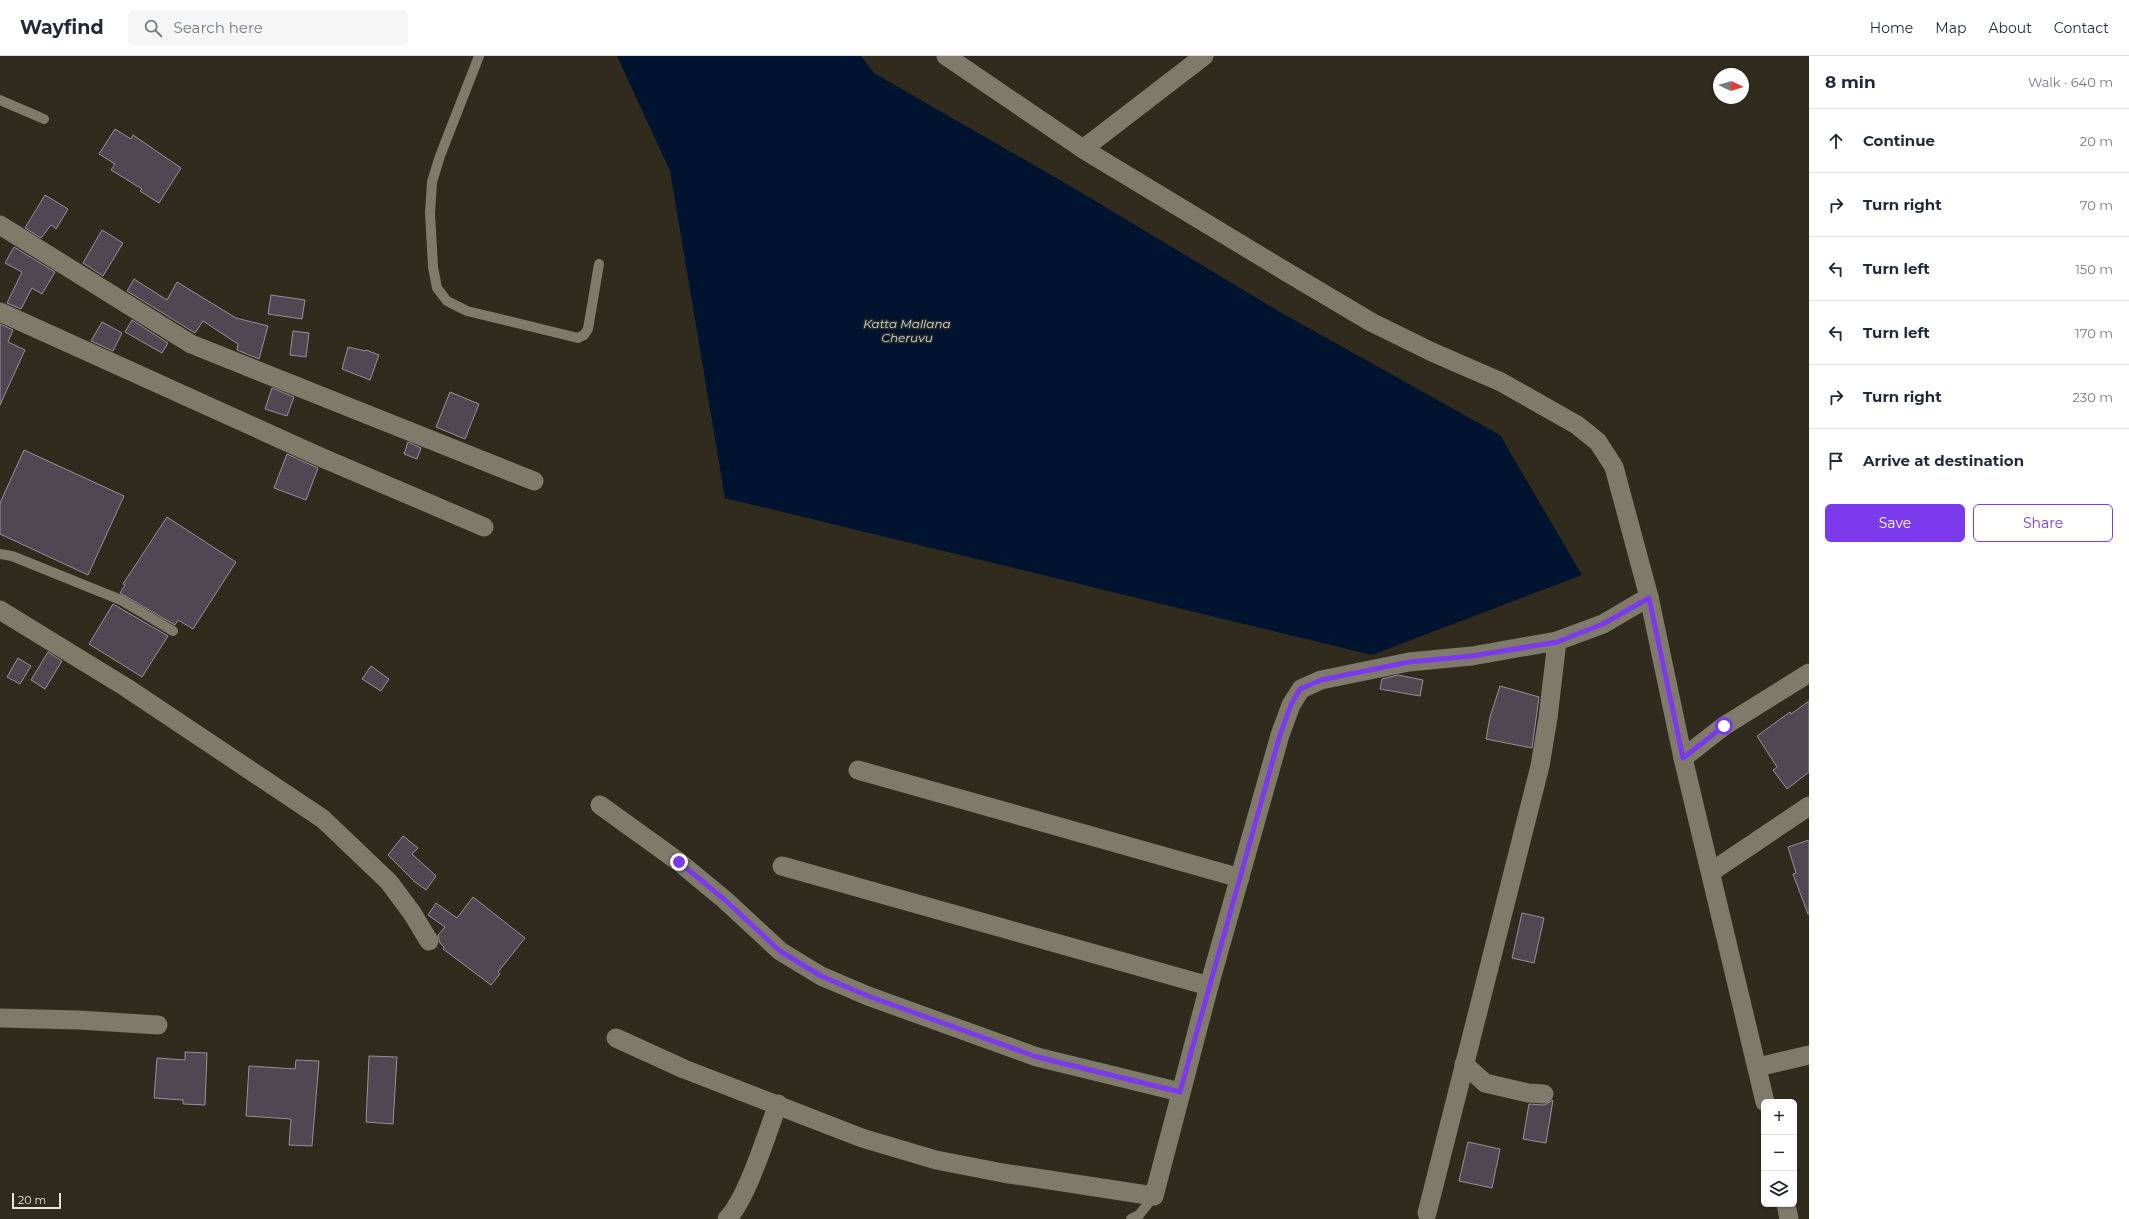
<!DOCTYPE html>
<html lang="en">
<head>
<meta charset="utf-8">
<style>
  :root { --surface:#fff; --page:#f6f6f7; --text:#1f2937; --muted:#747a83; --line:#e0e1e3; --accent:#7c3aed }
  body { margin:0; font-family:Montserrat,sans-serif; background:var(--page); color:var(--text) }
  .controls { position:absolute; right:12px; bottom:12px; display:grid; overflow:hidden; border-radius:6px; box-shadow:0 1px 3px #0004 }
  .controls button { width:36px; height:36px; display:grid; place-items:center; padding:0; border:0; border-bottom:1px solid var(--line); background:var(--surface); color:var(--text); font:20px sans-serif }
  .compass { position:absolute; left:1713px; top:12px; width:36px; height:36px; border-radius:50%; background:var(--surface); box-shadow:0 1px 3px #0004; rotate:94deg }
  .scale { position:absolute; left:12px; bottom:10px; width:49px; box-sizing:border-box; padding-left:4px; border:2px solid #e6e3da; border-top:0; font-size:11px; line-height:14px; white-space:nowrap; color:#e6e3da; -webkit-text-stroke:3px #302b1d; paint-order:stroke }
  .stop { position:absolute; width:12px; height:12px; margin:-9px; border:3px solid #7c3aed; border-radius:50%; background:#fff }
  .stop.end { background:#7c3aed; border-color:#fff; box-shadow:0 1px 4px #0008 }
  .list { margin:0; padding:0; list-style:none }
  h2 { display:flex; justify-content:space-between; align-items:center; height:52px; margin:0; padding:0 16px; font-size:17px }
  h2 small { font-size:13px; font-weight:400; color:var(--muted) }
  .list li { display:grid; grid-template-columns:26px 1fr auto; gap:12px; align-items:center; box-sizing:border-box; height:64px; padding:0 16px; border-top:1px solid var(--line) }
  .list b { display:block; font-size:15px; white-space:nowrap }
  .list em { font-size:13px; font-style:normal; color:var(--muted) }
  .actions { display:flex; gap:8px; padding:12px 16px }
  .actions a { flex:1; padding:9px 0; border:1px solid var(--accent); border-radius:6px; text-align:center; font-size:14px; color:var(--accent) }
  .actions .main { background:var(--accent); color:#fff }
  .icon { flex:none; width:22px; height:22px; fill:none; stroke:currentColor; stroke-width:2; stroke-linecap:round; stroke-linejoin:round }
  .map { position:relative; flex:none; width:1809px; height:1163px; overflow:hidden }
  header { display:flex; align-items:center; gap:24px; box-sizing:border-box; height:56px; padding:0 20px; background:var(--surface); border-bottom:1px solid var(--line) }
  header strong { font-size:19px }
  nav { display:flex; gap:22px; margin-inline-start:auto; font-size:14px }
  .search { width:280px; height:36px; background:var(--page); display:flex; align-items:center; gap:10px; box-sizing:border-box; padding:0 14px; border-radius:6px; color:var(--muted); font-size:15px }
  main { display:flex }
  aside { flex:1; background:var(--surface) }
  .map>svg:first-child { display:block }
</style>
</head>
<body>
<header>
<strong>Wayfind</strong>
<div class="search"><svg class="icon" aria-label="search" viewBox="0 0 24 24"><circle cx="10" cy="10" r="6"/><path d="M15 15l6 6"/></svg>Search here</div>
<nav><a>Home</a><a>Map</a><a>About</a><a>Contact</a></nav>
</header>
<main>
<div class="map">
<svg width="1809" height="1163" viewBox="0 0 1809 1163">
  <rect width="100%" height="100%" fill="#302b1d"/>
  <!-- water -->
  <polygon fill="#001430" points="617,0 861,0 874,17 1077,134 1280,256 1500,379 1582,519 1372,599 725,442 670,115"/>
  <!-- building -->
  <g fill="#514753" stroke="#9a8e9c">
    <polygon points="115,73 131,83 133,79 181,112 159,147 140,135 142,133 111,114 115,108 99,98"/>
    <polygon points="45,139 68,153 56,173 51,169 41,182 25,172"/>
    <polygon points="102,174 123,187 103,220 83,207"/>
    <polygon points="14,191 55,216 42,238 32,232 21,253 7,247 22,216 5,207"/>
    <polygon points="134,223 167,244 177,226 236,262 268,270 259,303 237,294 238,288 203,265 195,277 127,235"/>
    <polygon points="271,239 305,244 302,263 268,258"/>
    <polygon points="132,264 168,287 162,297 125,276"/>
    <polygon points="102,266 122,277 113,295 91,285"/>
    <polygon points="0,268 13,274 8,286 25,294 0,349"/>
    <polygon points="293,275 309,277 306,301 290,299"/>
    <polygon points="348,291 365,295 366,294 379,299 370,324 342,313"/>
    <polygon points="272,332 294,341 287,360 265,353"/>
    <polygon points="450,336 479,348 465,383 436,371"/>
    <polygon points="408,386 421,392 417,403 404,398"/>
    <polygon points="24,394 124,440 88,519 0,478 0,447"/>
    <polygon points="287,398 318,412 306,444 274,432"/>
    <polygon points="167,461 236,506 193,573 178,564 175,569 120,537 125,529 123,528"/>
    <polygon points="113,548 168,580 142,621 89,588"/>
    <polygon points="48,596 62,605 45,633 31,624"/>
    <polygon points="18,602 31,610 20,628 7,621"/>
    <polygon points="371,610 389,623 381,635 362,623"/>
    <polygon points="1398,619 1423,624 1420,640 1380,633 1382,623"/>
    <polygon points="1500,630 1539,641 1532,692 1486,683 1490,661"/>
    <polygon points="1809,645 1809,716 1787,733 1773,714 1777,711 1757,680 1790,656 1791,658"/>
    <polygon points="403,780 418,792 412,798 436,820 426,834 415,826 388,799"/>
    <polygon points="1809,784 1809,858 1808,858 1793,818 1796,817 1788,791"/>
    <polygon points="473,841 525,882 498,916 500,918 491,929 443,893 444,891 440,887 438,879 445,871 428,859 436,847 457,862"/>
    <polygon points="1522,857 1544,862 1534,907 1512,902"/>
    <polygon points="185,996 207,997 205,1049 183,1048 183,1044 154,1042 157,1002 185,1004"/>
    <polygon points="369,1000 397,1001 393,1068 366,1066"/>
    <polygon points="296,1004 319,1005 312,1090 289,1089 291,1063 246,1060 249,1010 295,1013"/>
    <polygon points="1553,1044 1546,1087 1523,1083 1529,1048 1544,1049"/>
    <polygon points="1468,1086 1500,1093 1492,1132 1459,1125"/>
  </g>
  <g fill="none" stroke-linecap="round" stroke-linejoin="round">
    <!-- service -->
    <g stroke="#807a6a" stroke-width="10">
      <polyline points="479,0 440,100 432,126 430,157 433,211 437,232 447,245 467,255 578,282 584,279 588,273 599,208"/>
      <polyline points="0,44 44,63"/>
      <polyline points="0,498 12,500 121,544 173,575"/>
      <polyline points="1131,1163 1139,1159 1154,1140"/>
    </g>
    <!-- minor -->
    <g stroke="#807a6a" stroke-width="19">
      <polyline points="946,0 1083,93 1285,215 1371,266 1432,296 1501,326 1577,369 1598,386 1614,411 1649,541 1683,702 1765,1046"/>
      <polyline points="1083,93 1204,0"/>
      <polyline points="0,169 191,288 534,425"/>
      <polyline points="0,256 318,400 484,471"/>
      <polyline points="0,554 127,632 323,763 389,826 412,857 429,885"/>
      <polyline points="1683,702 1724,670 1809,617"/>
      <polyline points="858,714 1240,822"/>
      <polyline points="600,749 679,806 725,844 780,895 821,920 868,940 1037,1001 1180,1036"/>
      <polyline points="782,810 1209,930"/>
      <polyline points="1711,816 1809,750"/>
      <polyline points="0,962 79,964 158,969"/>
      <polyline points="616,982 684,1013 862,1082 936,1104 1003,1117 1154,1140 1209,930 1280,679 1291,649 1301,633 1321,624 1409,606 1472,600 1557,585 1603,568 1649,541"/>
      <polyline points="1464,1008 1485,1027 1528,1037 1544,1038"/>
      <polyline points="1758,1011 1809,999"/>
      <polyline points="1786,1148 1789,1163"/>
      <polyline points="1427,1157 1540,710 1548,662 1557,585"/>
      <path d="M 727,1163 C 747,1143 767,1077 778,1048"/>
    </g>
  </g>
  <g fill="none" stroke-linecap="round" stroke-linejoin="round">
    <!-- route -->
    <polyline stroke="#7c3aed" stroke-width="5" points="679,806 725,844 780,895 821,920 868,940 1037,1001 1180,1036 1280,679 1291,649 1300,633 1321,624 1409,606 1472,600 1557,586 1603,568 1649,542 1683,702 1724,670"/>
  </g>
  <g text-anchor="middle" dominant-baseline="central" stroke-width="3" stroke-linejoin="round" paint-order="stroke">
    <!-- water labels -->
    <g font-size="12" font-style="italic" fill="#bfd6f1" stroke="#302b1d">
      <text x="907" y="267">Katta Mallana<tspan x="907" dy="14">Cheruvu</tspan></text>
    </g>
  </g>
</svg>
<div class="controls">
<button>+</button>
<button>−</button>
<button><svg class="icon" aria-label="layers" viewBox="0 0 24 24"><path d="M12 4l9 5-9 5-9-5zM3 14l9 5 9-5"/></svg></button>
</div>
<svg class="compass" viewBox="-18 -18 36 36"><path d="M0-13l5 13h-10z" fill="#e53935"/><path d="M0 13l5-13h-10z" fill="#747a83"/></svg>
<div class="scale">20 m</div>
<div class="stop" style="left:1724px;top:670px"></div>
<div class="stop end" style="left:679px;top:806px"></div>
</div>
<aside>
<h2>8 min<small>Walk · 640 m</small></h2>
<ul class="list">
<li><svg class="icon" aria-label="ahead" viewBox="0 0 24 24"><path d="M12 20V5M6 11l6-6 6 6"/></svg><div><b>Continue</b></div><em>20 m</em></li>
<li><svg class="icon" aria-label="right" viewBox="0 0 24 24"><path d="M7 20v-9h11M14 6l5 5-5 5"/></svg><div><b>Turn right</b></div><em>70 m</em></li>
<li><svg class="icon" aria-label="left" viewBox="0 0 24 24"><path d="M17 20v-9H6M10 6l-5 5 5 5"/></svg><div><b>Turn left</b></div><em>150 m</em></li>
<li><svg class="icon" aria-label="left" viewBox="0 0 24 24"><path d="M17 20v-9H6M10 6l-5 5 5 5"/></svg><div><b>Turn left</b></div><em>170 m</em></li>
<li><svg class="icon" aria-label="right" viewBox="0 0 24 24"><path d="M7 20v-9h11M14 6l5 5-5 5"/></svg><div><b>Turn right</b></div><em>230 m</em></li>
<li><svg class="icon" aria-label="arrive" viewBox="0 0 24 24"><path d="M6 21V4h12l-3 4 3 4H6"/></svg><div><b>Arrive at destination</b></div></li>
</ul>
<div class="actions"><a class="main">Save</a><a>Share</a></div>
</aside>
</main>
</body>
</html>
